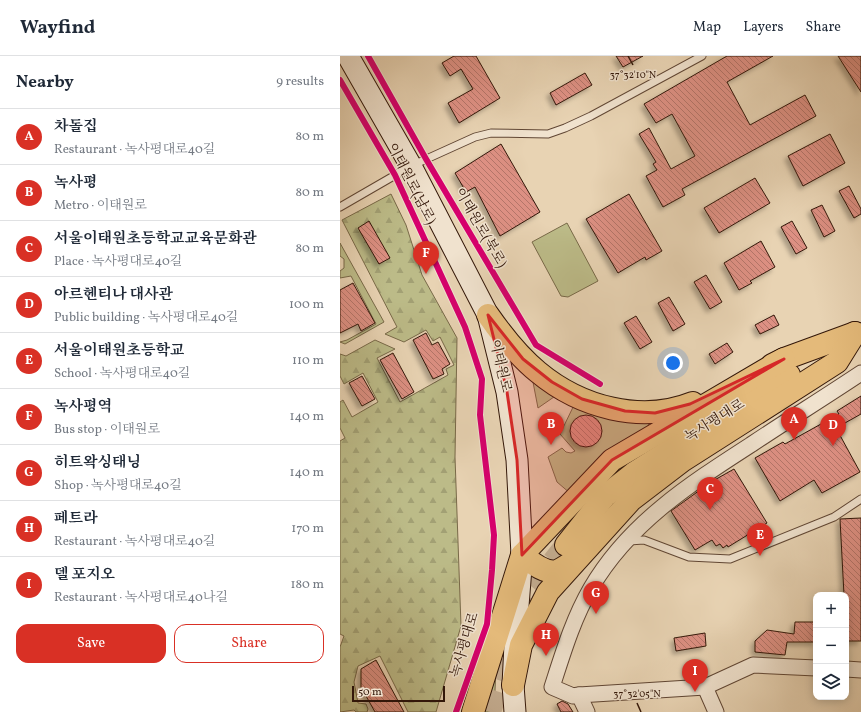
<!DOCTYPE html>
<html lang="en">
<head>
<meta charset="utf-8">
<style>
  :root { --surface:#fff; --page:#f6f6f7; --text:#1f2937; --muted:#747a83; --line:#e0e1e3; --accent:#d93025 }
  body { margin:0; font-family:Vollkorn,"Noto Serif KR",serif; background:var(--page); color:var(--text) }
  .controls { position:absolute; right:12px; bottom:12px; display:grid; overflow:hidden; border-radius:8px; box-shadow:0 2px 10px #0003 }
  .controls button { width:36px; height:36px; display:grid; place-items:center; padding:0; border:0; border-bottom:1px solid var(--line); background:var(--surface); color:var(--text); font:20px sans-serif }
  .scale { position:absolute; left:12px; bottom:10px; width:93px; box-sizing:border-box; padding-left:4px; border:2px solid #331709; border-top:0; font-size:11px; line-height:14px; white-space:nowrap; color:#331709; -webkit-text-stroke:3px #f0e2ce; paint-order:stroke }
  .you { position:absolute; left:333px; top:307px; width:14px; height:14px; margin:-10px; border:3px solid #fff; border-radius:50%; background:#1a73e8; box-shadow:0 0 0 6px #1a73e833 }
  .badge { display:grid; place-items:center; width:26px; height:26px; border-radius:50%; background:var(--accent); color:#fff; font-size:13px; font-weight:700 }
  .pin { position:absolute; translate:-50% -33px; filter:drop-shadow(0 1px 2px #0008) }
  .pin::after { content:''; position:absolute; top:21px; width:14px; height:12px; background:inherit; clip-path:polygon(0 0,100% 0,50% 100%) }
  .list { margin:0; padding:0; list-style:none }
  h2 { display:flex; justify-content:space-between; align-items:center; height:52px; margin:0; padding:0 16px; font-size:17px }
  h2 small { font-size:13px; font-weight:400; color:var(--muted) }
  .list li { display:grid; grid-template-columns:26px 1fr auto; gap:12px; align-items:center; box-sizing:border-box; height:56px; padding:0 16px; border-top:1px solid var(--line) }
  .list b { display:block; font-size:15px; white-space:nowrap }
  .list p { margin:0; font-size:13px; white-space:nowrap; color:var(--muted) }
  .list em { font-size:13px; font-style:normal; color:var(--muted) }
  .actions { display:flex; gap:8px; padding:12px 16px }
  .actions a { flex:1; padding:9px 0; border:1px solid var(--accent); border-radius:12px; text-align:center; font-size:14px; color:var(--accent) }
  .actions .main { background:var(--accent); color:#fff }
  .icon { flex:none; width:22px; height:22px; fill:none; stroke:currentColor; stroke-width:2; stroke-linecap:round; stroke-linejoin:round }
  .map { position:relative; flex:none; width:521px; height:656px; overflow:hidden }
  header { display:flex; align-items:center; gap:24px; box-sizing:border-box; height:56px; padding:0 20px; background:var(--surface); border-bottom:1px solid var(--line) }
  header strong { font-size:19px }
  nav { display:flex; gap:22px; margin-inline-start:auto; font-size:14px }
  main { display:flex }
  aside { flex:1; background:var(--surface) }
  .map>svg:first-child { display:block }
</style>
</head>
<body>
<header>
<strong>Wayfind</strong>
<nav><a>Map</a><a>Layers</a><a>Share</a></nav>
</header>
<main>
<aside>
<h2>Nearby<small>9 results</small></h2>
<ul class="list">
<li><span class="badge">A</span><div><b>차돌집</b><p>Restaurant · 녹사평대로40길</p></div><em>80 m</em></li>
<li><span class="badge">B</span><div><b>녹사평</b><p>Metro · 이태원로</p></div><em>80 m</em></li>
<li><span class="badge">C</span><div><b>서울이태원초등학교교육문화관</b><p>Place · 녹사평대로40길</p></div><em>80 m</em></li>
<li><span class="badge">D</span><div><b>아르헨티나 대사관</b><p>Public building · 녹사평대로40길</p></div><em>100 m</em></li>
<li><span class="badge">E</span><div><b>서울이태원초등학교</b><p>School · 녹사평대로40길</p></div><em>110 m</em></li>
<li><span class="badge">F</span><div><b>녹사평역</b><p>Bus stop · 이태원로</p></div><em>140 m</em></li>
<li><span class="badge">G</span><div><b>히트왁싱태닝</b><p>Shop · 녹사평대로40길</p></div><em>140 m</em></li>
<li><span class="badge">H</span><div><b>페트라</b><p>Restaurant · 녹사평대로40길</p></div><em>170 m</em></li>
<li><span class="badge">I</span><div><b>델 포지오</b><p>Restaurant · 녹사평대로40나길</p></div><em>180 m</em></li>
</ul>
<div class="actions"><a class="main">Save</a><a>Share</a></div>
</aside>
<div class="map">
<svg width="521" height="656" viewBox="0 0 521 656">
  <defs>
    <pattern id="forest-firs" width="22" height="20" patternUnits="userSpaceOnUse"><rect width="22" height="20" fill="#bcbb88"/><path d="M5 1l3.5 6h-7zM16 11l3.5 6h-7z" fill="#a2a074"/></pattern>
    <pattern id="building-back-hatch" width="6" height="6" patternUnits="userSpaceOnUse"><rect width="6" height="6" fill="#dd9083"/><path d="M-1 5l2 2M0 0l6 6M5-1l2 2" fill="none" stroke="#b47569"/></pattern>
    <filter id="shadow"><feDropShadow dx="-3.5" dy="3.5" stdDeviation="2" flood-color="#0004"/></filter>
  </defs>
  <rect width="100%" height="100%" fill="#e8d3b3"/>
  <filter id="stains"><feTurbulence type="fractalNoise" baseFrequency=".005" numOctaves="4"/><feColorMatrix values="0 0 0 0 .2 0 0 0 0 .09 0 0 0 0 .02 0 0 0 .5 -.17"/></filter>
  <radialGradient id="worn" r=".72"><stop offset=".6" stop-color="#630" stop-opacity="0"/><stop offset="1" stop-color="#630" stop-opacity=".3"/></radialGradient>
  <!-- grass -->
  <g fill="#bcbb88" stroke="#786948">
    <polygon points="227,167 258,225 228,241 221,240 192,186"/>
    <polygon points="0,187 44,266 5,288 0,286 7,284 36,268 11,220 0,222 0,215 4,212 4,203 0,200"/>
    <polygon points="192,321 224,334 198,352"/>
    <polygon points="236,345 309,366 308,371 231,438 217,426 208,401 222,392 226,396 231,397 235,395 220,378"/>
    <polygon points="156,612 154,656 137,656"/>
  </g>
  <!-- forest -->
  <polygon fill="url(#forest-firs)" stroke="#786948" points="51,138 66,169 82,219 117,282 115,401 121,570 96,656 68,656 40,600 18,610 14,626 18,647 26,648 28,653 27,656 16,656 14,654 0,656 0,591 4,580 0,578 0,385 5,382 0,372 0,346 3,344 12,361 38,346 23,317 4,328 0,320 0,298 6,300 35,284 55,293 37,302 60,346 108,319 106,313 114,309 100,281 93,285 86,274 64,286 45,278 57,271 2,164"/>
  <!-- building -->
  <g fill="url(#building-back-hatch)" stroke="#331709" filter="url(#shadow)">
    <polygon points="114,0 136,0 160,42 119,67 108,47 133,33 121,13 110,20 102,7"/>
    <polygon points="276,0 303,0 283,11"/>
    <polygon points="387,0 433,0 387,26 410,69 465,39 476,60 342,133 345,139 323,151 306,120 317,114 313,108 316,106 299,78 309,72 331,113 355,100 332,58 316,67 304,48"/>
    <polygon points="498,0 521,0 521,36 505,11"/>
    <polygon points="245,17 252,29 216,49 210,37"/>
    <polygon points="490,78 505,107 463,130 448,100"/>
    <polygon points="161,88 200,156 160,180 135,131 126,136 115,117"/>
    <polygon points="415,122 430,147 379,177 364,152"/>
    <polygon points="509,130 521,153 521,158 514,162 499,135"/>
    <polygon points="289,138 322,195 306,204 305,201 278,217 246,163"/>
    <polygon points="482,149 495,175 484,181 471,154"/>
    <polygon points="29,165 50,202 39,208 18,172"/>
    <polygon points="452,165 467,192 456,198 441,171"/>
    <polygon points="421,185 435,211 410,225 412,227 399,234 384,207"/>
    <polygon points="366,219 382,246 370,253 354,226"/>
    <polygon points="13,227 35,267 21,275 18,268 0,277 0,234"/>
    <polygon points="329,241 345,268 333,275 318,247"/>
    <polygon points="434,259 439,269 420,278 415,269"/>
    <polygon points="296,260 312,286 300,293 284,267"/>
    <polygon points="86,277 92,289 98,286 110,308 102,313 104,318 93,323 73,284"/>
    <polygon points="387,287 393,296 375,308 369,298"/>
    <polygon points="53,297 74,336 62,343 40,304"/>
    <polygon points="22,320 35,343 22,350 9,327"/>
    <polygon points="521,340 521,358 496,372 520,416 482,437 474,424 440,445 415,402 443,386 445,388 499,358 497,355"/>
    <circle cx="246" cy="375" r="16"/>
    <polygon points="394,413 427,467 388,491 387,489 383,492 380,488 376,490 372,484 355,494 331,455 371,426"/>
    <polygon points="521,462 521,585 506,585 506,539 504,539 500,463"/>
    <polygon points="455,566 476,566 476,586 447,586 445,599 415,596 415,585 427,574 454,578"/>
    <polygon points="365,577 366,590 336,595 334,582"/>
    <polygon points="36,604 64,656 35,656 21,631 21,613"/>
    <polygon points="222,645 228,648 233,656 221,656 217,648"/>
  </g>
  <g fill="none" stroke-linecap="round" stroke-linejoin="round">
    <!-- primary-tunnel -->
    <polyline stroke="#c4ad91" stroke-width="22" stroke-dasharray="22 11" stroke-linecap="butt" points="150,656 189,536 226,489"/>
    <!-- lane casing -->
    <g stroke="#604634" stroke-width="9">
      <g id="lane">
        <polyline points="0,151 71,110 135,81 151,77 208,78 225,72 251,60 362,0"/>
        <polyline points="289,485 304,484 349,501 390,503 494,461 521,443"/>
      </g>
    </g>
    <!-- street casing -->
    <g stroke="#604634" stroke-width="17">
      <g id="street">
        <polyline points="506,613 521,614"/>
        <polyline points="365,631 376,656"/>
        <polyline points="239,639 365,631 413,609 476,612"/>
        <path d="M 247,656 L 239,639 L 233,640 L 212,631 C 223,597 233,563 251,532 C 289,467 350,428 412,388 C 448,364 485,341 521,317"/>
      </g>
    </g>
    <!-- secondary casing -->
    <g stroke="#331709" stroke-width="23">
      <polyline id="secondary" points="8,0 71,110 148,259 167,336 177,404 182,499 175,588 173,629 175,656"/>
    </g>
    <!-- primary casing -->
    <g stroke="#331709" stroke-width="24">
      <g id="primary">
        <path d="M 148,259 C 162,279 178,300 198,316 C 240,351 301,368 353,347"/>
        <polyline points="432,309 444,303 515,277"/>
        <polyline points="226,489 265,440 294,417 449,319"/>
        <path d="M 182,499 C 191,506 204,518 217,515 C 222,513 229,508 234,505"/>
        <polyline points="173,629 181,589 208,536 291,444 342,405 497,306 515,277"/>
        <polyline points="133,656 182,499 272,404 444,303"/>
      </g>
    </g>
    <!-- lane -->
    <use href="#lane" stroke="#f0e2ce" stroke-width="7"/>
    <!-- street -->
    <use href="#street" stroke="#f0e2ce" stroke-width="15"/>
    <!-- secondary -->
    <use href="#secondary" stroke="#f0e2ce" stroke-width="21"/>
    <!-- primary -->
    <use href="#primary" stroke="#e4ba7a" stroke-width="22"/>
    <!-- cycleway casing -->
    <g stroke="#f0e2ce" stroke-width="8">
      <g id="cycleway">
        <polyline points="28,0 86,103 196,289 260,328"/>
        <polyline points="0,24 55,119 125,271 142,323 140,359 154,479 152,514 147,568 116,656"/>
      </g>
    </g>
    <!-- cycleway -->
    <use href="#cycleway" stroke="#d6006c" stroke-width="6"/>
  </g>
  <!-- marked area -->
  <path fill="#d62828" fill-opacity="0.2" stroke="#d62828" stroke-width="3" stroke-linejoin="round" d="M 148,259 L 183,303 L 212,326 L 242,343 L 285,355 L 315,357 L 350,348 L 444,303 L 272,404 L 182,499 L 177,404 L 167,336 Z"/>
  <!-- ticks -->
  <path fill="none" stroke="#331709" stroke-width="1.5" d="M 288,0 L 293,9M 297,647 L 301,656"/>
  <g text-anchor="middle" dominant-baseline="central" stroke-width="3" stroke-linejoin="round" paint-order="stroke">
    <!-- street labels -->
    <g font-size="14" fill="#331709" stroke="#f0e2ce">
      <text transform="translate(71 128) rotate(63)">이태원로(남로)</text>
      <text transform="translate(140 172) rotate(60)">이태원로(북로)</text>
      <text transform="translate(160 310) rotate(77)">이태원로</text>
      <text transform="translate(375 365) rotate(-32)">녹사평대로</text>
      <text transform="translate(125 589) rotate(-73)">녹사평대로</text>
    </g>
  </g>
  <g font-size="10" text-anchor="middle" fill="#331709" stroke="#f0e2ce" stroke-width="3" stroke-linejoin="round" paint-order="stroke">
    <text x="293" y="22">37°32'10"N</text>
    <text x="297" y="641">37°32'05"N</text>
  </g>
  <rect width="100%" height="100%" filter="url(#stains)"/>
  <rect width="100%" height="100%" fill="url(#worn)"/>
</svg>
<div class="controls">
<button>+</button>
<button>−</button>
<button><svg class="icon" aria-label="layers" viewBox="0 0 24 24"><path d="M12 4l9 5-9 5-9-5zM3 14l9 5 9-5"/></svg></button>
</div>
<div class="scale">50 m</div>
<div class="you"></div>
<div class="pin badge" style="left:454px;top:384px">A</div>
<div class="pin badge" style="left:211px;top:389px">B</div>
<div class="pin badge" style="left:370px;top:454px">C</div>
<div class="pin badge" style="left:493px;top:390px">D</div>
<div class="pin badge" style="left:420px;top:500px">E</div>
<div class="pin badge" style="left:86px;top:218px">F</div>
<div class="pin badge" style="left:256px;top:558px">G</div>
<div class="pin badge" style="left:206px;top:600px">H</div>
<div class="pin badge" style="left:355px;top:636px">I</div>
</div>
</main>
</body>
</html>
